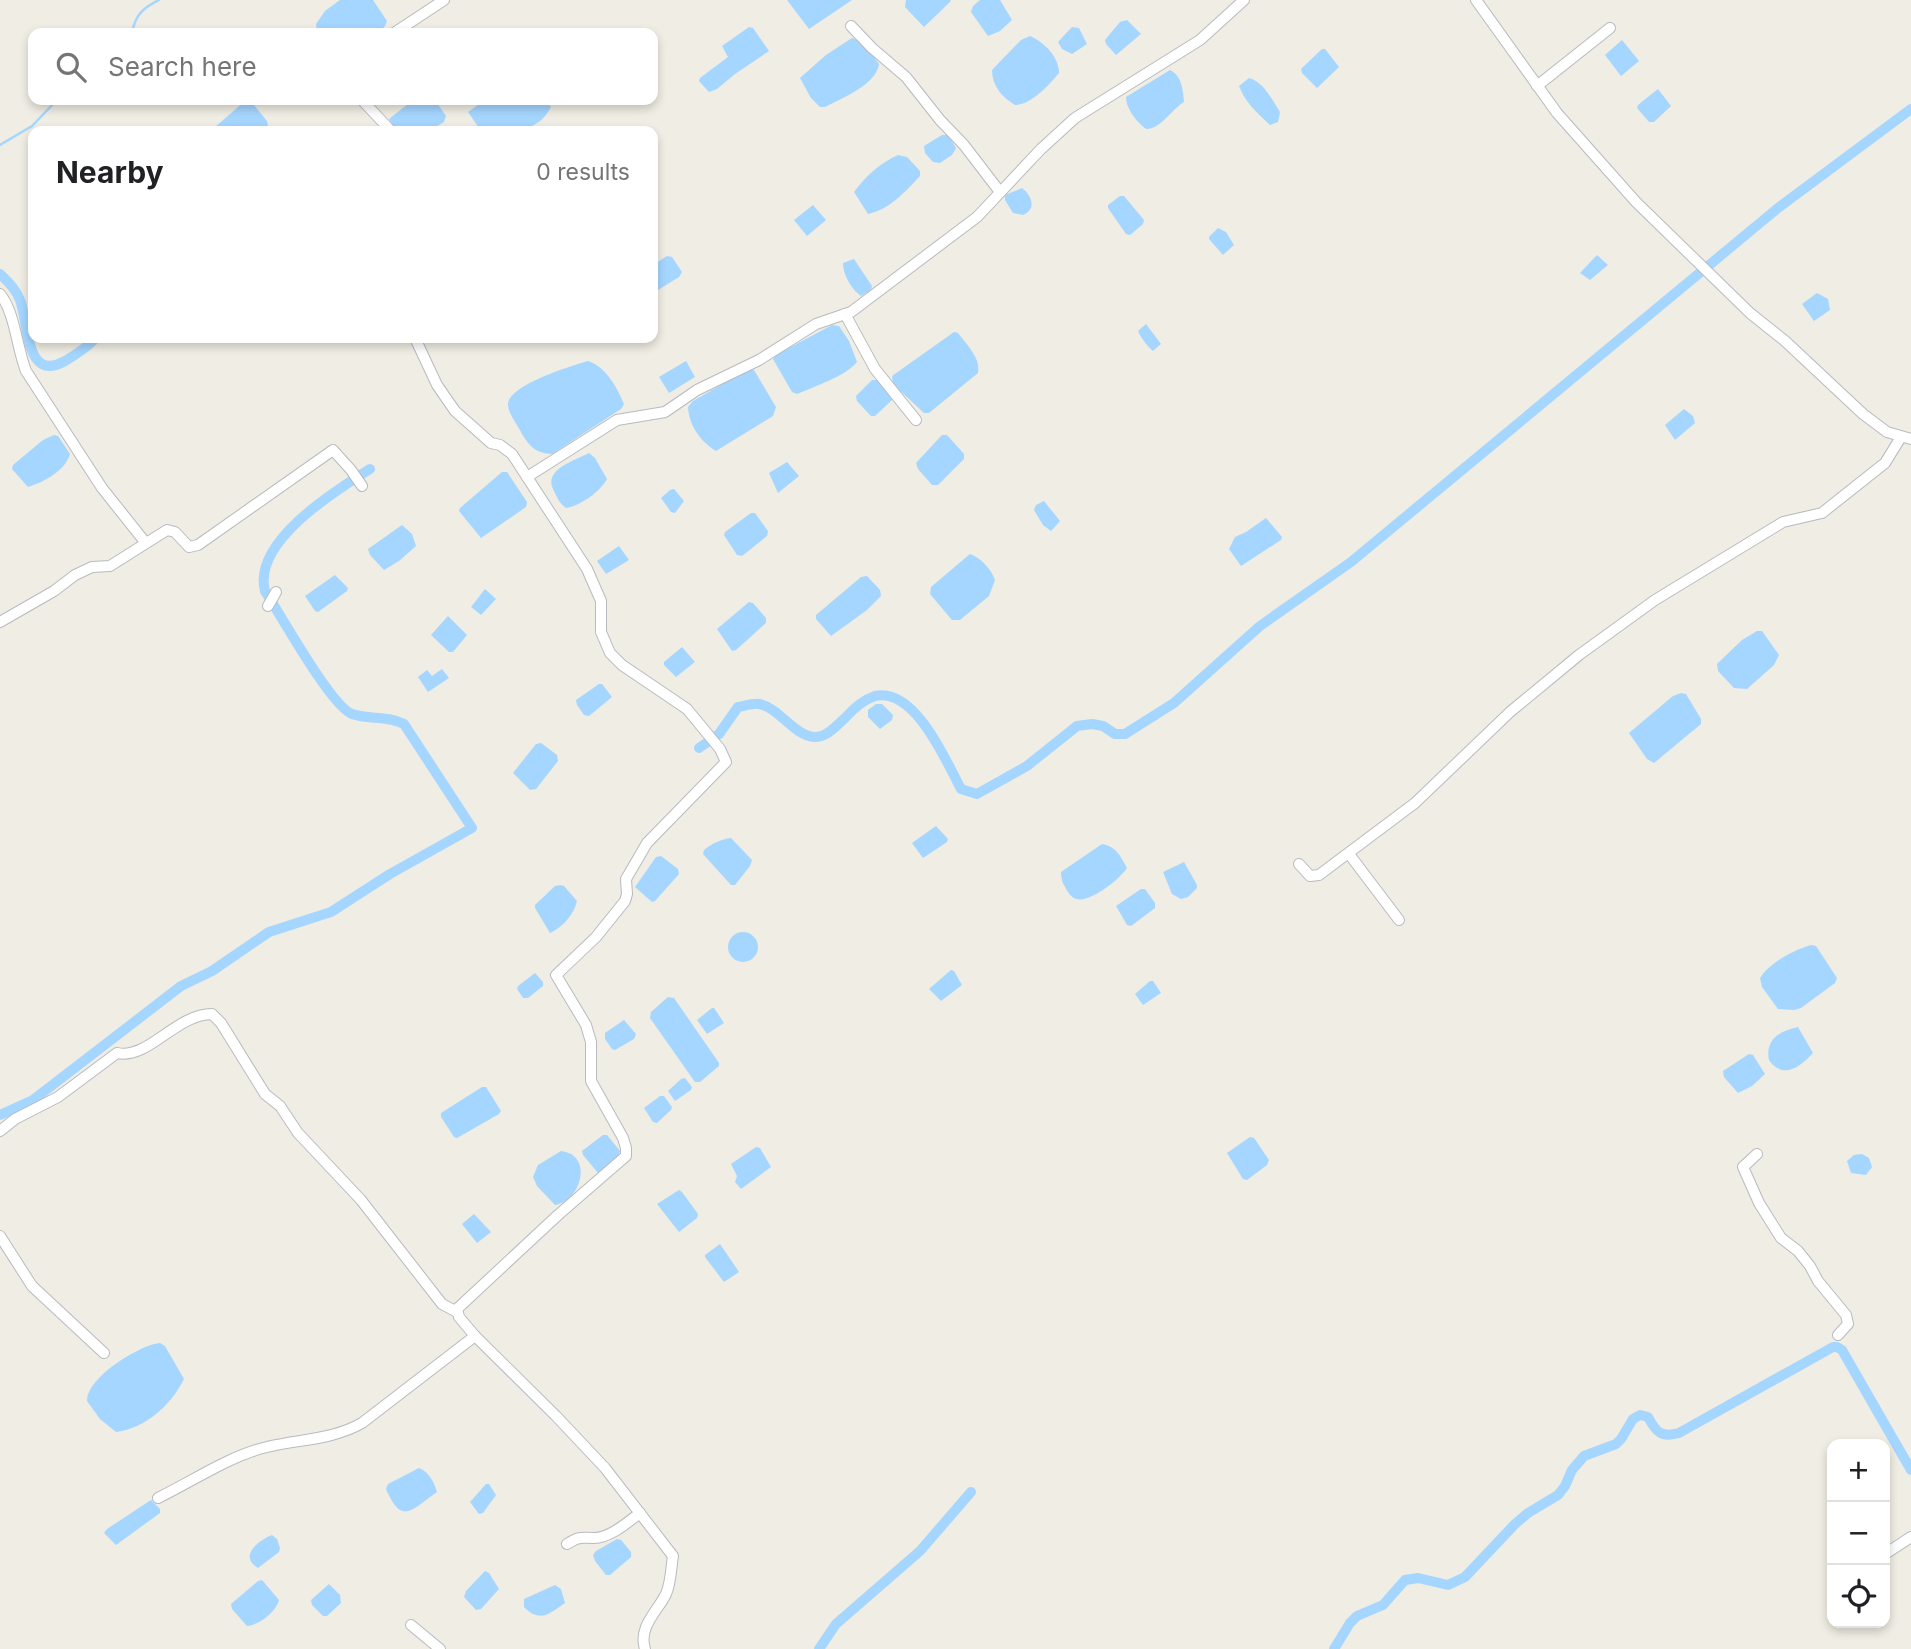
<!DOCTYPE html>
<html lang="en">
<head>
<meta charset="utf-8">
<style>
  :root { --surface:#fff; --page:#f2f2f2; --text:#202124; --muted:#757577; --line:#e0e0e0 }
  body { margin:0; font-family:Inter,sans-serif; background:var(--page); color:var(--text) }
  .controls { position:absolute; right:21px; bottom:21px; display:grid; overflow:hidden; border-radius:14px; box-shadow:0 4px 10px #0003 }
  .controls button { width:63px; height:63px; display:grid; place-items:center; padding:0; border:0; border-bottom:2px solid var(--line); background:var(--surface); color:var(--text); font:35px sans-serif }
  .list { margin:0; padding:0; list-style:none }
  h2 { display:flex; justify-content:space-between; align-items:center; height:91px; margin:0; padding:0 28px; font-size:30px }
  h2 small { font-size:23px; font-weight:400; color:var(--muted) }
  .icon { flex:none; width:38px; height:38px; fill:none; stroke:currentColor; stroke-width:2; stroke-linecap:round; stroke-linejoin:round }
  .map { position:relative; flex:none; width:1911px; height:1649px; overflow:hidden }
  .search { position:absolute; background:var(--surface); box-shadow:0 4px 10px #0003; left:28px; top:28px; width:630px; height:77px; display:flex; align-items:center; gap:18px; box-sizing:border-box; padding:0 24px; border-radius:14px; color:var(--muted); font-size:26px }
  .panel { position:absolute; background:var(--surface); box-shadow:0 4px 10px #0003; left:28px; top:126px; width:630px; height:217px; border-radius:14px }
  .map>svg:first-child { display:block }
</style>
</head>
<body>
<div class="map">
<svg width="1911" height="1649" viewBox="0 0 1911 1649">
  <rect width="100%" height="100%" fill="#f0ede4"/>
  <!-- water -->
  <g fill="#a5d6ff">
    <polygon points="340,0 373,0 387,21 385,26 378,33 317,33 316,24 325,11"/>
    <polygon points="787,0 852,0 809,29"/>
    <polygon points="906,0 950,0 951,1 924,27 905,7"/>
    <polygon points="980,0 1000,0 1012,20 1000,31 988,36 971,12 973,6"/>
    <polygon points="1127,20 1141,34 1116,55 1106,44 1105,40 1120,22"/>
    <polygon points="749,27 753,28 769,51 735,74 717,89 709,92 699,81 700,78 728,57 722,46"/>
    <polygon points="1072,27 1079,28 1087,44 1072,54 1062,49 1058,42"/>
    <path d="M 1030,36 C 1044,42 1059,57 1059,73 C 1049,85 1031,105 1015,105 C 1002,97 992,86 992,70 L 1021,40 Z"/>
    <path d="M 852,38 L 863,43 L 879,64 C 876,85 842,98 825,107 L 820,107 L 811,98 L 800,78 L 826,55 Z"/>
    <polygon points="1622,40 1639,61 1621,76 1605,55"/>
    <polygon points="1322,49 1325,49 1339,67 1317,88 1302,73 1301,69"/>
    <path d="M 1170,70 C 1182,76 1183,90 1184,102 C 1171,110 1161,129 1146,129 C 1137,122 1126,109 1126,97 Z"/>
    <path d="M 1249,78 C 1264,82 1272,100 1280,112 L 1278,122 L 1270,125 C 1257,113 1245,102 1239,86 Z"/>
    <polygon points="1658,89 1671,106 1654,122 1649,122 1637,108 1638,105"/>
    <polygon points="246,100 250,100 267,121 268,126 262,131 214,131 214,128"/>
    <polygon points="413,100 435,100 446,116 444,122 429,131 397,131 389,119"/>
    <path d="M 485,100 L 547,100 L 551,107 C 537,135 508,131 481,131 L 468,112 Z"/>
    <polygon points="942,135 948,135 956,148 952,155 940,163 933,162 925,153 924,146"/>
    <path d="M 898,155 L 907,157 L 920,171 L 920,176 C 906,191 889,210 868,214 L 854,192 C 866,176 880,163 898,155 Z"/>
    <path d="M 1022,188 C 1032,196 1037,209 1023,215 L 1013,213 L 1005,200 L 1005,195 Z"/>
    <polygon points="1120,196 1124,196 1144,220 1143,224 1130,235 1126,234 1108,208 1108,205"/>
    <polygon points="813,205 826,220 807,236 794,220"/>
    <polygon points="1218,228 1226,232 1234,245 1223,255 1209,239 1209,237"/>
    <polygon points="1597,255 1608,265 1590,280 1580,273"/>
    <polygon points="667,256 672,257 682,272 679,277 653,293 653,265"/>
    <path d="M 854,259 L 872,286 L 871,290 L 861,296 C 852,290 843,275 843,263 Z"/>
    <polygon points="1817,293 1828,299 1830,310 1814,321 1802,304"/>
    <path d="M 1146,324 L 1161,344 L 1153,351 C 1147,346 1141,338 1138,331 Z"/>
    <path d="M 832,325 L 839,326 L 849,341 L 857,362 C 846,376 813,387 797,394 L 792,392 L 773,359 L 776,355 Z"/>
    <path d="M 954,332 L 958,333 C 967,345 981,358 978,373 L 929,413 L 924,413 L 893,384 L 892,376 Z"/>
    <path d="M 588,361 C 606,367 617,387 624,404 L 621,409 L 552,454 C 536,453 530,447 522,434 C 518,425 508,414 508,404 C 509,385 571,366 588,361 Z"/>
    <polygon points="686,361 695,377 669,393 659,377"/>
    <path d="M 747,370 L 754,370 L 776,407 L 773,416 L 716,451 C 701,442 689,426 688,407 L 693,401 Z"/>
    <polygon points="872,380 877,380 892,396 892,400 875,416 871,416 857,401 856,396"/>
    <polygon points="1684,409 1693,416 1695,423 1675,440 1665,425"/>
    <path d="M 54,435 L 58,436 L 70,454 C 65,471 44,482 28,487 L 12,469 L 13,465 L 43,440 Z"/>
    <polygon points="942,435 947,435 964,454 964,459 938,485 932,485 918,469 916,463"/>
    <path d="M 589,453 L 595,458 L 607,479 C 600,492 580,506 566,508 C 559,503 557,497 553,489 C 544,469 574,461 589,453 Z"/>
    <polygon points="787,462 799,476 778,493 769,473"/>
    <polygon points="502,472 507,472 527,502 526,507 481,538 459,511 460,508"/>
    <polygon points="674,489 684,501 675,513 671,512 661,498 670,490"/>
    <polygon points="1044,501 1060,521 1051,531 1043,525 1034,510 1036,505"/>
    <polygon points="751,513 755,513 768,531 767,536 742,556 737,555 724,535 725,532"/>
    <polygon points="1266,518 1282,537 1281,540 1241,566 1229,549 1235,537 1246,532"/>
    <polygon points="402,525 412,534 416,546 399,561 384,570 370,555 368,549"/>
    <polygon points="619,546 629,560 606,574 597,561"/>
    <path d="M 970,554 C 981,558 991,569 995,580 L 989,596 L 960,620 L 952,620 L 930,594 L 931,587 Z"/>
    <polygon points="335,575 348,588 347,591 318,612 315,611 305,596"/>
    <polygon points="867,576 880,590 881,596 867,610 831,636 816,619 816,615 861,577"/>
    <polygon points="485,589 496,599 481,615 471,607"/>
    <polygon points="749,602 753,603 766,618 766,623 736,650 732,651 717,629"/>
    <polygon points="448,616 467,635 453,652 449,652 431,635"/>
    <polygon points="1757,631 1762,631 1779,655 1774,665 1747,689 1734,688 1718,671 1717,664 1742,640"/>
    <polygon points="682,647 695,662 676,677 664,665 664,662"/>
    <polygon points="442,669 449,678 428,692 418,677 427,670 432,676"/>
    <polygon points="599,684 602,684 612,697 589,716 584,715 577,705 576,700"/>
    <polygon points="1681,693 1686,694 1701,719 1701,724 1654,763 1647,759 1629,733 1673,696"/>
    <polygon points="876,704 882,704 893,715 892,720 880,729 868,717 868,710"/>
    <polygon points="541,743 557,755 558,761 536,789 530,790 513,773 536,744"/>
    <polygon points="936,826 948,839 947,842 923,858 912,843"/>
    <path d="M 731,838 L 752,860 L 750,866 L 735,885 L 731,885 L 703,854 L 704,850 C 711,844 721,839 731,838 Z"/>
    <path d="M 1102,844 C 1116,846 1121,857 1127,868 C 1121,878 1090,903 1077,899 C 1071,898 1068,892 1065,887 C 1062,882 1061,878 1061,872 Z"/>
    <polygon points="661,856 678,869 679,874 655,901 652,902 635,887 656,857"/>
    <polygon points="1184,862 1197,885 1197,888 1188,897 1181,899 1172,894 1163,872"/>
    <path d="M 560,885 L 564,886 L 577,901 C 574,914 563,927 550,933 L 535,908 L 535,905 L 555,886 Z"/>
    <polygon points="1141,889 1145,889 1155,903 1155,908 1131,926 1127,925 1116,906"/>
    <circle cx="743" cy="947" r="15"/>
    <path d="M 1811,945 L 1816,946 L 1837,978 L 1835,983 L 1801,1008 L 1794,1010 L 1778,1009 L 1762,987 L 1760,978 C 1770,962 1794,950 1811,945 Z"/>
    <polygon points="951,970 954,971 962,985 941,1001 929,989"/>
    <polygon points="535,973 543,982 543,986 528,998 523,998 517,989 518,986"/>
    <polygon points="1150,981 1153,981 1161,993 1143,1005 1135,994"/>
    <polygon points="668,997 674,998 719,1063 719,1066 700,1082 695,1082 650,1018 651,1012"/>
    <polygon points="712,1008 714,1008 724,1023 707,1034 697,1020"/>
    <polygon points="624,1020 636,1034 634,1039 615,1050 612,1049 605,1039 605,1033"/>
    <path d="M 1798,1027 L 1813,1053 C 1800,1067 1783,1080 1769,1060 C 1765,1040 1779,1031 1798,1027 Z"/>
    <polygon points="1749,1054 1753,1055 1765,1074 1752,1086 1738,1093 1724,1077 1723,1071"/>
    <polygon points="685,1078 692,1087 691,1090 675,1101 668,1091 681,1079"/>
    <polygon points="482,1087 486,1087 501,1111 499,1114 457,1138 454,1137 441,1117 441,1113"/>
    <polygon points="660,1096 664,1096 672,1107 671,1110 657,1123 653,1122 644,1108"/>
    <path d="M 603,1135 L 607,1135 L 620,1151 C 618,1160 608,1172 598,1173 L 583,1155 L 582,1151 Z"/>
    <polygon points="1250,1137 1254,1138 1269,1160 1267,1165 1247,1180 1243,1179 1227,1153"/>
    <polygon points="756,1147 760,1148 771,1167 741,1189 735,1182 737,1176 731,1164"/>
    <path d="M 561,1151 C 594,1155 581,1201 555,1205 L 537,1186 L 533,1177 L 538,1165 Z"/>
    <polygon points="1862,1154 1869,1158 1872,1167 1866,1175 1851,1173 1847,1161 1854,1155"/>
    <polygon points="679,1190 682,1192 698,1214 697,1218 679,1232 657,1204"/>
    <polygon points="474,1214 491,1232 477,1243 462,1224"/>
    <polygon points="720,1244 739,1272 724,1282 705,1257 705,1255"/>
    <path d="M 160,1343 L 165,1346 L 184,1379 C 171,1405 146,1428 116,1432 L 100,1419 L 87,1401 C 86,1378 139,1345 160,1343 Z"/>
    <path d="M 419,1468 C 429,1472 434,1482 437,1492 C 411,1510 402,1526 386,1489 L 388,1484 Z"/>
    <polygon points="486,1484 489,1484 496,1495 483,1513 479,1514 470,1502"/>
    <polygon points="151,1500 160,1509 160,1513 116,1545 104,1533 107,1529"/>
    <path d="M 272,1535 L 277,1539 L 280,1548 L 279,1552 L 258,1568 C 238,1556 259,1540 272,1535 Z"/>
    <polygon points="617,1539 621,1540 631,1552 631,1557 610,1575 606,1575 595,1561 593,1555 596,1551"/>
    <polygon points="485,1571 489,1573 499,1589 481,1609 476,1610 464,1597 466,1591"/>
    <path d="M 262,1580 L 279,1600 C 276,1612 259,1625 247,1626 L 232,1609 L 231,1604 L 258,1581 Z"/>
    <polygon points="329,1584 340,1595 341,1603 327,1616 323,1616 312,1605 311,1600"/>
    <path d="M 555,1585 L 561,1589 L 565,1603 C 549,1614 540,1623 524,1607 L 524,1599 Z"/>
  </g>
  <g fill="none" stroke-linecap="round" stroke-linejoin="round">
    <!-- stream -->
    <g stroke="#a5d6ff" stroke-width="2.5">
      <path d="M 132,33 C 135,15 143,8 159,0"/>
      <polyline points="0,145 32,126 57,100"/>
    </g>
    <!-- canal -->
    <g stroke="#a5d6ff" stroke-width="10">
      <path d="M 0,274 C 8,282 16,289 20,300 C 29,324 25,383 65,361 C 77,354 87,347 96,338"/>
      <path d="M 699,748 L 719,734 L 738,707 C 744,706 753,703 759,704 C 780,708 793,735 814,737 C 826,738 836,726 845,718 C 853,709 863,700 875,696 C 915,687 946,761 961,789 L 977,794 L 1027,766 L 1077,726 L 1092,724 L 1103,726 L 1115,734 L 1125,734 L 1174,703 L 1260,626 L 1351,562 L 1778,208 L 1911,109"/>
      <path d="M 0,1115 L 33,1100 L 181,986 L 212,971 L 269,932 L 331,912 L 390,874 L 472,828 L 404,724 C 387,715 369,720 352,714 C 331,706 280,614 265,591 C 252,542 335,491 370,469"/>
      <polyline points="819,1649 836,1624 920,1551 971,1492"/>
      <path d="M 1334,1649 L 1350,1623 L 1357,1616 L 1383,1605 L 1405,1580 L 1418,1578 L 1448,1585 L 1465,1577 L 1515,1524 L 1528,1513 L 1558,1495 L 1565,1486 L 1572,1470 L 1584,1456 L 1616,1444 L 1621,1439 L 1633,1419 L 1640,1415 L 1648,1417 C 1656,1432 1661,1438 1679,1433 L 1833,1347 L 1837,1347 L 1842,1350 L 1911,1470"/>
    </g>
    <!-- minor casing -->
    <g stroke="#b7babf" stroke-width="12">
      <g id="minor">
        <polyline points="1476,0 1557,113 1636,202 1750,313 1785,341 1863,414 1887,432 1911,439"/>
        <polyline points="851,26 872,48 906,77 940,120 964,145 1000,192"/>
        <polyline points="394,33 444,0"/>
        <polyline points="1537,86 1610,28"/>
        <polyline points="362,100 391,131"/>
        <path d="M 0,294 C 15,312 17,349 26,371 L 102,488 L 145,542"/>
        <polyline points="845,314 875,369 916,420"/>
        <path d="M 415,338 L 437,385 L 455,411 L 491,443 L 500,445 L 512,454 L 587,569 L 601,601 L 601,632 L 610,653 L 622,665 L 687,709 L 720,749 L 726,762 L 647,843 L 626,879 L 627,894 L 625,901 L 596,937 L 556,975 L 586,1025 L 591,1042 L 591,1081 L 623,1138 L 626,1148 L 626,1156 L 558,1215 L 457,1309 L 459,1317 L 475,1336 L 556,1416 L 605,1468 L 673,1556 C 671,1568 671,1583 666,1594 C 657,1612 638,1627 645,1649"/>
        <polyline points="527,477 617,420 665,412 697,390 759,360 816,324 851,312 977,217 1041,149 1075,118 1200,40 1244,0"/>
        <polyline points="268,606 276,592"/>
        <polyline points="0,622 54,591 75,575 92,567 110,566 167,530 175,532 189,547 198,545 333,450 351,470 362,486"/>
        <polyline points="1349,854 1399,920"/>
        <polyline points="1299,864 1310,876 1319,875 1415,803 1510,712 1579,655 1655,600 1783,522 1822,513 1885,463 1901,437"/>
        <path d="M 0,1131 L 15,1119 L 58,1097 L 117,1053 C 148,1060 176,1014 212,1014 L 221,1023 L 265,1094 L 280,1106 L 298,1133 L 361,1200 L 442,1304 L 457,1312"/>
        <polyline points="1757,1154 1743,1167 1759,1203 1781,1238 1798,1251 1810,1266 1818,1281 1846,1315 1848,1324 1838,1335"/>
        <polyline points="0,1236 32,1286 104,1353"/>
        <path d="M 158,1498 C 193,1481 229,1456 267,1447 C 300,1439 332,1440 362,1423 L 475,1336"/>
        <path d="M 567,1544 C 580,1536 580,1538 594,1538 C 610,1538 628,1522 640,1513"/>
        <polyline points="1885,1554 1911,1537"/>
        <polyline points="411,1625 440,1649"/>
      </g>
    </g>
    <!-- minor -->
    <use href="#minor" stroke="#fff" stroke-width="10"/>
  </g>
</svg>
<div class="controls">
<button>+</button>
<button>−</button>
<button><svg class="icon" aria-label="locate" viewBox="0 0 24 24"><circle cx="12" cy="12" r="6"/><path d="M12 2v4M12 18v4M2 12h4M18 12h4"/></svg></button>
</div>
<div class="search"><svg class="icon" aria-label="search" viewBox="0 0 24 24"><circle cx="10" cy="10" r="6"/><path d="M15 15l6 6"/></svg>Search here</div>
<section class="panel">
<h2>Nearby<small>0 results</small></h2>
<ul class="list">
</ul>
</section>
</div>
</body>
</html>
